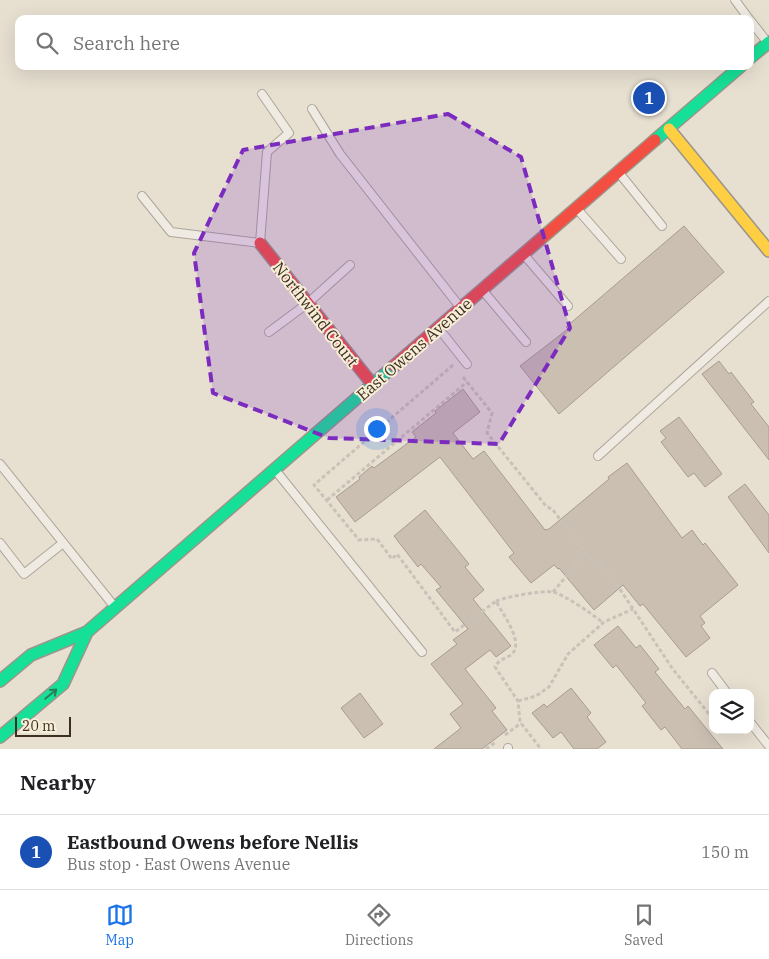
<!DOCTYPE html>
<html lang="en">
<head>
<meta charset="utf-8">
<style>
  :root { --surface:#fff; --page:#f6f6f6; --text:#202124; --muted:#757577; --line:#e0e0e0; --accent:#1a73e8 }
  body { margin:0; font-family:"IBM Plex Serif",serif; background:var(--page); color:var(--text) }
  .controls { position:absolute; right:15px; bottom:15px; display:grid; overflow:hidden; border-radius:10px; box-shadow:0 5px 20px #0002 }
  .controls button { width:45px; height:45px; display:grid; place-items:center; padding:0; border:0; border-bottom:1px solid var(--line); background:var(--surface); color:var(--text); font:25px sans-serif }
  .scale { position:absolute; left:15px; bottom:12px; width:56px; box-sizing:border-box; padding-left:5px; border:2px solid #3d2e20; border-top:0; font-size:14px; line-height:18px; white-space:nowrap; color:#3d2e20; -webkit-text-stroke:4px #f7eed8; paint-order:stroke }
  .you { position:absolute; left:376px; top:428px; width:18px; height:18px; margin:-12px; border:4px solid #fff; border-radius:50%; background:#1a73e8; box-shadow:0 0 0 8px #1a73e833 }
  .badge { display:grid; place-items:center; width:32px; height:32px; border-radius:50%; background:var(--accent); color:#fff; font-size:16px; font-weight:700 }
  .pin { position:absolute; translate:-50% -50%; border:2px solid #fff; box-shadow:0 1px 5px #0006 }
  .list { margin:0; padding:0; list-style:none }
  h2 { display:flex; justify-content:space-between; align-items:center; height:65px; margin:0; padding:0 20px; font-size:21px }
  h2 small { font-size:16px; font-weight:400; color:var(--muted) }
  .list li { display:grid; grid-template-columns:32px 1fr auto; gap:15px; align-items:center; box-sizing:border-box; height:75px; padding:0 20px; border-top:1px solid var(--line) }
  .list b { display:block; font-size:19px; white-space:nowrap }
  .list p { margin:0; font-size:16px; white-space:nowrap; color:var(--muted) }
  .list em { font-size:16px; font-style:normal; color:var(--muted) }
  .icon { flex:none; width:28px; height:28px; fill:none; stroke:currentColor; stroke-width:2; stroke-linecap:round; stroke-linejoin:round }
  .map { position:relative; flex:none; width:769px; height:749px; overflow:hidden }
  .search { position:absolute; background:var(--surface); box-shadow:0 5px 20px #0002; left:15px; right:15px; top:15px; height:55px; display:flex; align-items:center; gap:12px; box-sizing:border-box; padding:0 18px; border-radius:10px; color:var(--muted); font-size:19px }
  .sheet { height:140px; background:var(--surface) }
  nav { display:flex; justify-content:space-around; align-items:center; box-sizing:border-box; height:70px; border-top:1px solid var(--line); background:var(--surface); font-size:14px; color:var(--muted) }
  nav a { display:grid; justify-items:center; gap:2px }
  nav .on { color:var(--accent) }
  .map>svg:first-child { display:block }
</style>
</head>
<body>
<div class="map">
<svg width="769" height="749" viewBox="0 0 769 749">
  <rect width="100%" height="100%" fill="#e7e0d1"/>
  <!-- building -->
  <g fill="#cbbfb2" stroke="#a89c90">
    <polygon points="684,226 724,272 559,414 520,366 568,329 566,327"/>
    <polygon points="719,361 729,374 731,372 754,402 751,404 769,427 769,460 702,374"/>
    <polygon points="463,389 480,412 453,433 473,459 484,451 545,530 549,529 609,479 608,477 627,463 682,538 692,530 703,545 705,543 738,585 700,616 705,623 701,626 710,638 686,657 643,604 640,606 623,585 594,610 559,568 558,569 554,565 531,583 509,557 514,553 440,457 355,522 336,497 360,479 359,477 372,466 374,468 416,437 412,432 436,413 435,411"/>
    <polygon points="679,417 722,474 705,487 694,473 688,477 661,442 666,438 660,431"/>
    <polygon points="745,484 769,515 769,553 728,497"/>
    <polygon points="425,510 469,564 465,567 484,590 473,599 511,646 496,657 490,650 465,669 496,708 492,711 507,730 482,749 434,749 461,728 450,714 463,704 431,664 457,644 453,640 468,629 436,590 441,587 421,564 418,567 394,536"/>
    <polygon points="618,626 636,648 640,645 659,669 655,672 685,709 688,706 723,749 682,749 665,727 661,730 642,706 646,703 616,665 613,668 594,645"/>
    <polygon points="571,688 591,713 587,717 606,742 597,749 574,749 561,732 553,738 532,713 544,704 547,707"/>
    <polygon points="360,693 383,724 364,738 341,708"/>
  </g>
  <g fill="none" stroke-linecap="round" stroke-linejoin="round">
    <!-- lane casing -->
    <g stroke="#ada599" stroke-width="10">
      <g id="lane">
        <polyline points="735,0 749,19"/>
        <polyline points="750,20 767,42"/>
        <polyline points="312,109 340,154 460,307"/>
        <polyline points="620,174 662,226"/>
        <polyline points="142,196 171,232 260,243 267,152 289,133 262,94"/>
        <polyline points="578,210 621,259"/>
        <polyline points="525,256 568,306"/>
        <polyline points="484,292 526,342"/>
        <polyline points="440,330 467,364"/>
        <polyline points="269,332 308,303 350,265"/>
        <polyline points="598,456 769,301"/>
        <polyline points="0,464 114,606"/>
        <polyline points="276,471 422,652"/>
        <polyline points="0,543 24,574 63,543"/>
        <polyline points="712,673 727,693"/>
        <polyline points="750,722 769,746"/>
        <polyline points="508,748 508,749"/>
      </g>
    </g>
    <!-- fast casing -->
    <g stroke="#9c958a" stroke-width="14">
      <g id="fast">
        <polyline points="750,58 769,42"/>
        <polyline points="655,140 741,66"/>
        <polyline points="0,681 31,655 87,632 394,366"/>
        <polyline points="0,737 63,684 87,632"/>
      </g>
    </g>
    <!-- slow casing -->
    <g stroke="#9c958a" stroke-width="14">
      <polyline id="slow" points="669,129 769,251"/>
    </g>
    <!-- jam casing -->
    <g stroke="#9c958a" stroke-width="14">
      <g id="jam">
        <polyline points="260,243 373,385"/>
        <polyline points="394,366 655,140"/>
      </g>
    </g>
    <!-- path -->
    <g stroke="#c8c2b9" stroke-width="3" stroke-dasharray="4 2.5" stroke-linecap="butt">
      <path d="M 453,365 L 314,485 L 359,540 L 377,539 L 392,559 L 397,554 L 455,632 L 496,601 C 502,613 523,640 513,653 C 508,659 500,657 495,667 L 518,701 L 520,722 L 541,749"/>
      <polyline points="463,377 492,413 487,433 546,506 553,510 586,553 598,562 612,577 672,668 713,719"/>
      <polyline points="327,500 467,382"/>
      <polyline points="553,592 586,553"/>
      <path d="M 496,601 C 506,597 542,590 553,592 C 565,595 594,615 603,623"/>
      <polyline points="518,701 536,696 549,687 568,654 604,622 633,609"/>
      <polyline points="505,735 521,723"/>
      <polyline points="486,749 496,742"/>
    </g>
    <!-- lane -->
    <use href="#lane" stroke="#efebe3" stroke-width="8"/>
    <!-- fast -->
    <use href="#fast" stroke="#16e098" stroke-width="11"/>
    <!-- slow -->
    <use href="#slow" stroke="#ffcf43" stroke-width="11"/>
    <!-- jam -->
    <use href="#jam" stroke="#f24e42" stroke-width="11"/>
  </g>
  <!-- one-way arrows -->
  <defs><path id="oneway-shaft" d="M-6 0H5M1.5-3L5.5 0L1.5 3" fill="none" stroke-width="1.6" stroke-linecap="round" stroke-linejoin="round" transform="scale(1.25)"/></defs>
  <use stroke="#2b7e56" href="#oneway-shaft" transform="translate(51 694) rotate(-40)"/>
  <!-- marked area -->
  <path fill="#7b2cbf" fill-opacity="0.2" stroke="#7b2cbf" stroke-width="4" stroke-dasharray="10 6" stroke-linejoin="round" d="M 448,114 L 521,157 L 570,328 L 499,444 L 329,438 L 213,393 L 194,253 L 243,150 Z"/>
  <g text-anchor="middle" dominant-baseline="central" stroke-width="4" stroke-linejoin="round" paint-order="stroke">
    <!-- street labels -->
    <g font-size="16" fill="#3d2e20" stroke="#f7eed8">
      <text transform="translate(316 314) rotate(52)">Northwind Court</text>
      <text transform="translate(414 349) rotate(-41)">East Owens Avenue</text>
    </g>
  </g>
</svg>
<div class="controls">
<button><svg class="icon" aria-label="layers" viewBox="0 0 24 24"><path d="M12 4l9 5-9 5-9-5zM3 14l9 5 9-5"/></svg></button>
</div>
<div class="scale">20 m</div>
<div class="you"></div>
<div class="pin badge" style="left:649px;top:98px;background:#1a4fb4">1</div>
<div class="search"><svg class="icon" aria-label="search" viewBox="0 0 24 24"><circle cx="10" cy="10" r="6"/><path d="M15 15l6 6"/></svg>Search here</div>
</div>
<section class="sheet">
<h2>Nearby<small></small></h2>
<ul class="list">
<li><span class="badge" style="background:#1a4fb4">1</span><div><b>Eastbound Owens before Nellis</b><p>Bus stop · East Owens Avenue</p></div><em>150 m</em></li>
</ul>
</section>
<nav>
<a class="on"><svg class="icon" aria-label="map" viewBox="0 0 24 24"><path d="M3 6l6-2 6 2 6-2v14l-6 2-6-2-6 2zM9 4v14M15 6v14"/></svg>Map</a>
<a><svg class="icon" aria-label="directions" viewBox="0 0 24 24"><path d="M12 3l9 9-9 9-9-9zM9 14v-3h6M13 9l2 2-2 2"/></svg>Directions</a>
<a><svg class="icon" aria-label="saved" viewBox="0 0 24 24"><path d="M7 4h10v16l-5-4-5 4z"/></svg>Saved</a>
</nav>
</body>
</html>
